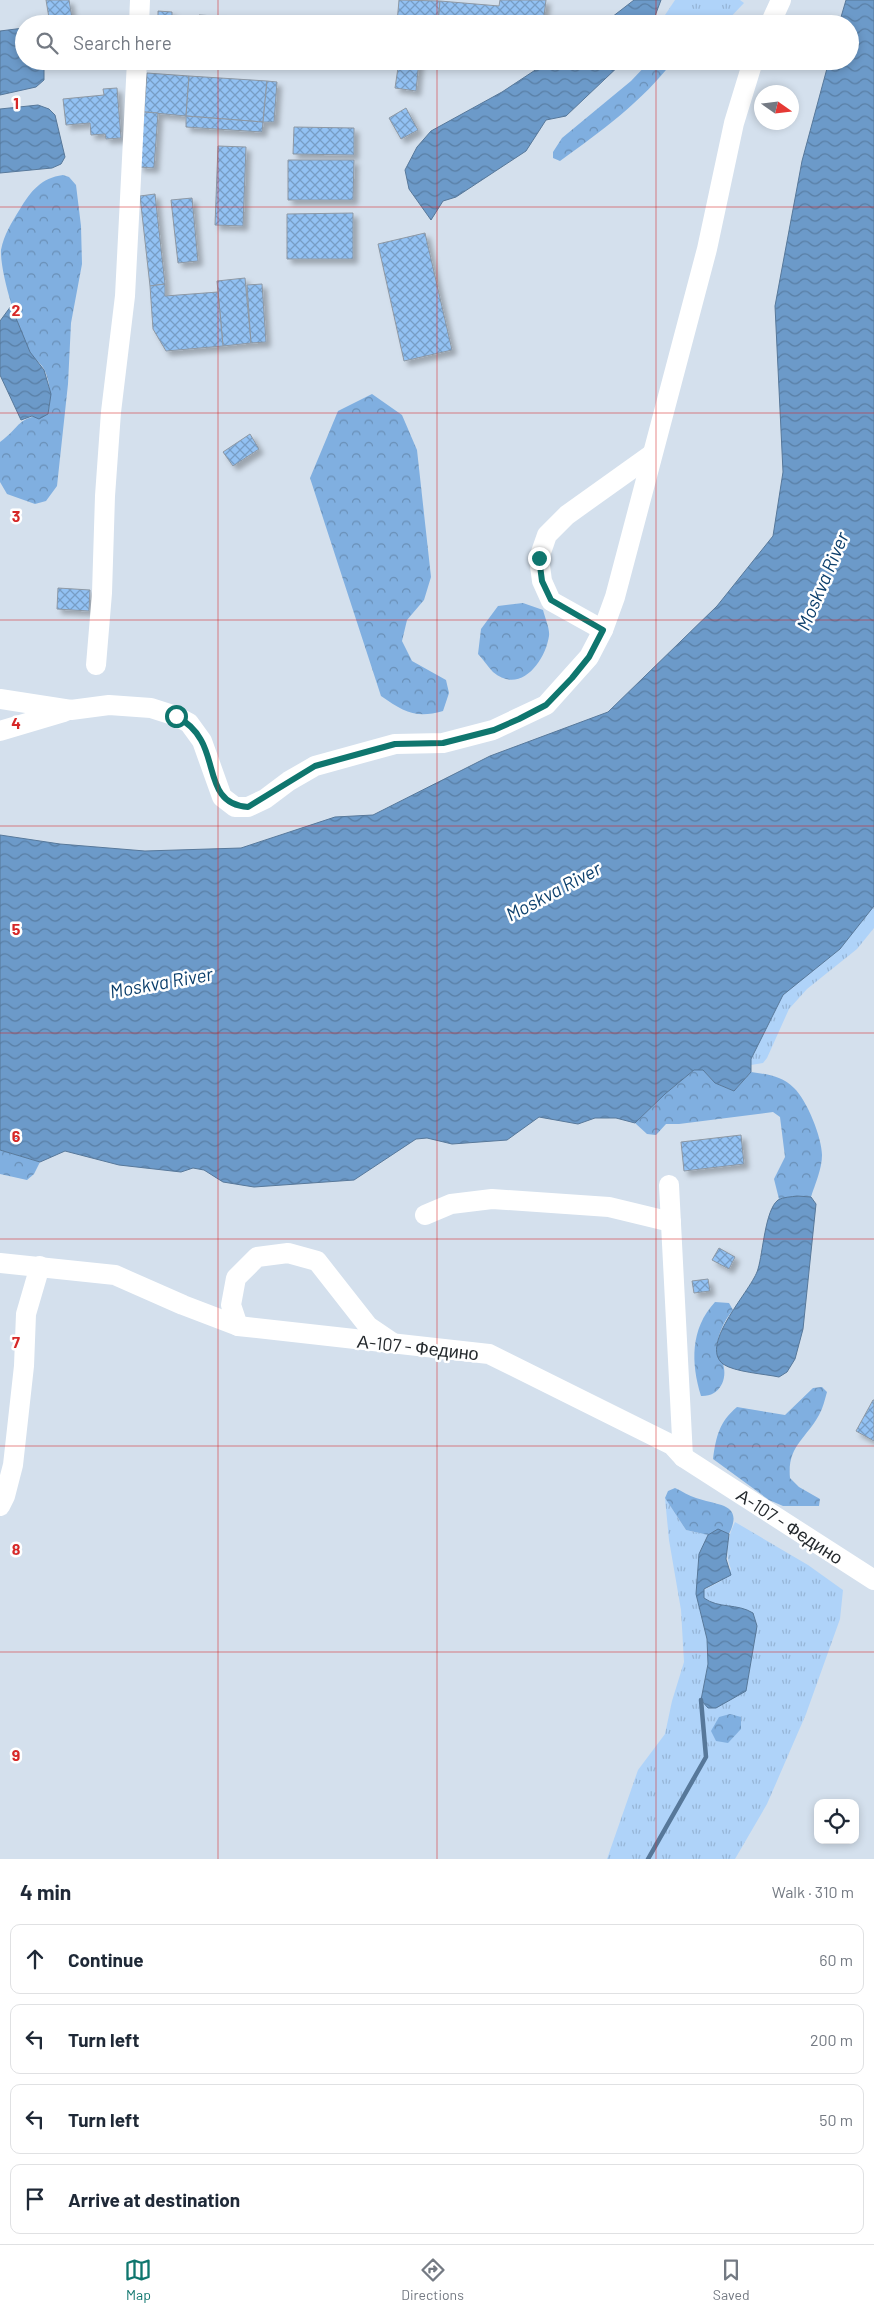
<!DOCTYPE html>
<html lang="en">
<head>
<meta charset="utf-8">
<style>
  :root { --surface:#fff; --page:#f2f2f3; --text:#1f2937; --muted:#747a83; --line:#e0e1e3; --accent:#0f766e }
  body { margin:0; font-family:Barlow,sans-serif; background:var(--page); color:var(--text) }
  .controls { position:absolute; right:15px; bottom:15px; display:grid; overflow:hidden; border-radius:10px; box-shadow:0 2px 8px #0003 }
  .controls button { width:45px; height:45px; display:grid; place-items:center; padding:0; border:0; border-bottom:1px solid var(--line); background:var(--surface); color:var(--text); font:25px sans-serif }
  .compass { position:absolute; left:754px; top:85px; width:45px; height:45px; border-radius:50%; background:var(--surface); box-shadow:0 2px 8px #0003; rotate:104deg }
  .stop { position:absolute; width:15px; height:15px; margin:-11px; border:4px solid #0f766e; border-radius:50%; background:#fff }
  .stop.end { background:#0f766e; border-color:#fff; box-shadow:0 1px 5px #0008 }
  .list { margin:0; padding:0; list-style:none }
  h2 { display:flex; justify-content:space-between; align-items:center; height:65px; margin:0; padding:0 20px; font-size:21px }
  h2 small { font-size:16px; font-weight:400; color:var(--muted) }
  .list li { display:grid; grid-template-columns:32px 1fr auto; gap:15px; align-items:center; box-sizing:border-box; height:70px; margin:0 10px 10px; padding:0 10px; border:1px solid var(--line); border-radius:10px }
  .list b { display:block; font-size:19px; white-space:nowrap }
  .list em { font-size:16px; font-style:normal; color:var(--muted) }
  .icon { flex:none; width:28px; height:28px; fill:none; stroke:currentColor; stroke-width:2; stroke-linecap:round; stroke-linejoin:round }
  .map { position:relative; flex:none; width:874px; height:1859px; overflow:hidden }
  .search { position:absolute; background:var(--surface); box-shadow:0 2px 8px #0003; left:15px; right:15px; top:15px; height:55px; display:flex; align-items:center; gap:12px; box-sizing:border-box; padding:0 18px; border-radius:28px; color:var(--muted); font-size:19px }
  .sheet { height:385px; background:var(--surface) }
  nav { display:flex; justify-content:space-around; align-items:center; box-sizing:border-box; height:70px; border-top:1px solid var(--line); background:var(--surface); font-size:14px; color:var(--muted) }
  nav a { display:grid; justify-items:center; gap:2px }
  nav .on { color:var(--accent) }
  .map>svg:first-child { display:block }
</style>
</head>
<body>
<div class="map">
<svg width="874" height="1859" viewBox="0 0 874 1859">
  <defs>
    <pattern id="grass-tufts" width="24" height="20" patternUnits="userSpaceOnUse" patternTransform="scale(1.25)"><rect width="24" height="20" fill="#afd3f9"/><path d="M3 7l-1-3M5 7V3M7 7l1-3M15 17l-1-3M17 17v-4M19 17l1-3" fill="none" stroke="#96b5d6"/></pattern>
    <pattern id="forest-crowns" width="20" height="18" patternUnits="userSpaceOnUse" patternTransform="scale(1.25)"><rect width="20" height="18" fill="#80afe0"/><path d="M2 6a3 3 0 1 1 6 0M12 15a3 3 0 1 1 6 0" fill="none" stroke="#698fb6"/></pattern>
    <pattern id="water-waves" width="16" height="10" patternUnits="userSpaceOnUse" patternTransform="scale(1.25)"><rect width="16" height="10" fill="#6c9ac9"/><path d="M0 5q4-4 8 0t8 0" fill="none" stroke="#597ea4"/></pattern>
    <pattern id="building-cross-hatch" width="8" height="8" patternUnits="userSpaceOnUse" patternTransform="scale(1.25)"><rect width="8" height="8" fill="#92c1f3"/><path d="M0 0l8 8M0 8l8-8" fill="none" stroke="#779dc5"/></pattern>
    <filter id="shadow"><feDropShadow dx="4.5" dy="4.5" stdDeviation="2.5" flood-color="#0004"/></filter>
  </defs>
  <rect width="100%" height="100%" fill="#d4e0ed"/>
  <!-- grass -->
  <g fill="url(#grass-tufts)">
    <polygon points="675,0 740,0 744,3 724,24 663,24 663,18"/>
    <polygon points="874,906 874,928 857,949 807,989 789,1009 767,1058 763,1063 751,1065 751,1059 783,995 840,949"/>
    <path d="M 665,1498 L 686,1530 L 708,1535 L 699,1554 L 698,1572 L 702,1617 L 707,1639 L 708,1664 L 701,1700 L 746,1691 L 757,1626 L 753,1613 C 737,1603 719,1609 704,1598 L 704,1590 L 721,1581 L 731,1569 C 724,1554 728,1536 735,1522 L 808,1565 L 843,1590 L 840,1619 L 806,1714 L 767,1804 L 735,1859 L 607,1859 L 638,1770 L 665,1734 L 672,1701 L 684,1662 L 681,1610 L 669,1540 Z"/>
  </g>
  <!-- forest -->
  <g fill="url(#forest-crowns)">
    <path d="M 650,61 L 673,61 C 643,101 600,132 560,161 L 553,158 L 553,152 L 562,138 L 631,81 Z"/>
    <path d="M 63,175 L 69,177 L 76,185 L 81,226 L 82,264 L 71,323 L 68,384 L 57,486 L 46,501 L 35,504 L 7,494 L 0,482 L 0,442 C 23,425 15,418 48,414 C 51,400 51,383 44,369 C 41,363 33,358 30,352 C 18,331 0,273 1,250 C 4,234 12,222 20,209 C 31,191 41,178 63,175 Z"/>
    <path d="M 372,394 L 402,415 L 417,450 L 431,577 L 424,600 L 407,620 L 402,641 L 412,661 L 446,680 L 449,693 L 443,711 C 416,719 404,712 381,696 L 310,478 L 338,411 Z"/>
    <path d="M 523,603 L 543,610 C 545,618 550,629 549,636 C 545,662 520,695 493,672 C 488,667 483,659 478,654 L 481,629 L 498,606 Z"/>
    <path d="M 694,1070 L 703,1070 L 715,1083 L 734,1091 L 751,1072 C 766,1074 782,1076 794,1088 C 807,1100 822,1138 822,1155 C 822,1169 815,1184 811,1197 L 797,1196 L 779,1199 L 774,1179 L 785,1157 L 780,1117 L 773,1112 L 679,1124 L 666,1124 L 656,1135 L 647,1134 L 635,1123 L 665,1094 Z"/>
    <polygon points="0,1150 40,1162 34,1174 27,1180 0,1174"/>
    <path d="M 715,1302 L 729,1303 L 733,1310 C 725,1319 718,1334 717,1346 C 717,1354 721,1357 723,1364 C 728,1380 719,1397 701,1396 C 691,1363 690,1329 715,1302 Z"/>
    <path d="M 822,1387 L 827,1392 C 825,1399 823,1408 819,1415 C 806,1439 787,1446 790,1478 L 799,1487 L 820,1499 L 819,1506 L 783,1506 L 769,1500 L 713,1459 C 716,1437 719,1422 737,1407 L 785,1415 L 813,1388 Z"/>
    <path d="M 675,1488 C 682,1491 689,1496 696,1498 C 719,1506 744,1503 729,1534 L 718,1530 L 708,1535 L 686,1530 L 665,1498 L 668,1491 Z"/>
    <polygon points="730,1714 741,1717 741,1729 728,1743 716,1741 711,1731 719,1717"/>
  </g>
  <!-- water -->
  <g fill="url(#water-waves)" stroke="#57789a">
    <polygon points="634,0 661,0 652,24 603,24"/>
    <polygon points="846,0 874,0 874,906 840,949 783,995 751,1059 751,1072 734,1091 715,1083 703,1070 694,1070 665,1094 635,1123 616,1118 595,1118 578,1124 539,1117 507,1140 452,1144 427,1138 416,1139 354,1180 254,1187 223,1182 204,1170 193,1168 181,1172 119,1165 65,1151 40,1162 0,1150 0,835 60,844 145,851 241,848 335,817 373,815 490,756 608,712 717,606 773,536 783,472 775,306 802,161 829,61 850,61 850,24 839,24"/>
    <polygon points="24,28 24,61 44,61 44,80 36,87 0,95 0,31"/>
    <polygon points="549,61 624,61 566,116 546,120 526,151 456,197 443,201 431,220 409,189 405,170 417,147 431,131 502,92"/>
    <polygon points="38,105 49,109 55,115 65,157 61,164 52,168 0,173 0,109"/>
    <polygon points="11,306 30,352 44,370 51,394 48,414 39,419 32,416 21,420 0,375 0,321"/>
    <path d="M 797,1196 L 811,1197 L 816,1204 L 803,1329 L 795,1359 L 787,1372 L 779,1377 C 765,1374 734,1372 723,1364 C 698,1344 753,1289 758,1269 C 763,1253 765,1210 778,1200 C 783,1197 791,1197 797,1196 Z"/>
    <path d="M 718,1529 L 729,1534 L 726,1559 L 731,1575 L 704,1589 L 704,1598 C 719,1609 737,1603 753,1613 L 757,1626 L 746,1691 L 716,1708 L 708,1708 L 701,1700 L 708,1664 L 707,1639 L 696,1594 L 699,1554 L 708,1535 Z"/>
  </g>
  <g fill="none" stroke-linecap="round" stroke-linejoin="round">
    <!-- stream -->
    <polyline stroke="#57789a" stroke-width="4.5" points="648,1859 706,1757 701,1700"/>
  </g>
  <!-- building -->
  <g fill="url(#building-cross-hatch)" stroke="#8d98a4" filter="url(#shadow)">
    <polygon points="46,0 69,0 73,24 50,24"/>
    <polygon points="399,0 440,1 438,24 397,23"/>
    <polygon points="500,0 546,0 543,24 438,24 440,1 499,6"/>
    <polygon points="158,11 172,12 172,24 158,24"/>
    <polygon points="199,15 249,18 249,24 198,24"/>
    <polygon points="249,18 310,21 310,24 249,24"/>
    <polygon points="399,61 419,61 416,91 395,88"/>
    <polygon points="147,73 189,76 186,116 144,112"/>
    <polygon points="189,76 267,81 263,122 186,116"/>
    <polygon points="267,81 277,82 274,122 263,122"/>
    <polygon points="117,88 121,138 106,139 105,134 91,135 90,123 66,125 63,99 104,95 103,89"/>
    <polygon points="406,108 418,130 401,139 389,118"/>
    <polygon points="144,112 158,113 154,168 139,167"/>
    <polygon points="186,116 263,122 262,132 186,127"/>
    <polygon points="294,127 354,128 354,155 293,154"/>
    <polygon points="218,146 246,147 243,226 215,225"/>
    <polygon points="288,160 354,160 353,200 288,200"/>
    <polygon points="155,194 165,284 150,286 140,196"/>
    <polygon points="192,198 198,261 178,263 171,200"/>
    <polygon points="353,213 353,259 287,259 287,214"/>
    <polygon points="425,233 452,350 404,361 378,244"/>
    <polygon points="245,278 251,343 223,346 217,281"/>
    <polygon points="165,284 165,296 218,292 223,346 166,351 153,329 150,286"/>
    <polygon points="262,284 266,342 251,343 247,285"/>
    <polygon points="250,434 259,449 233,466 223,452"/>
    <polygon points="58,588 90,590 89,611 57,609"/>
    <polygon points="741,1135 744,1164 684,1171 681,1142"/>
    <polygon points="719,1248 735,1257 729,1269 712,1260"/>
    <polygon points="708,1279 710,1291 694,1293 692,1281"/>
    <polygon points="873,1400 874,1400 874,1441 856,1431"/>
  </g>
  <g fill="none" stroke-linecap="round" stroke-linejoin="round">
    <!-- minor -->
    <g stroke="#fff" stroke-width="20">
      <polyline points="139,24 140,0"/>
      <polyline points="770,24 781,0"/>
      <polyline points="603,630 551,601 542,581 539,558 547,535 567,515 651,455"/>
      <polyline points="96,665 102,593 105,496 111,412 125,296 137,61"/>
      <polyline points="0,699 71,710 109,705 151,708 176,716 189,723 202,741 222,797 235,807 248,807 265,799 289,781 315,766 395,744 443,743 493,730 546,705 589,657 603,630 615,597 707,249 734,123 753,61"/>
      <polyline points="0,731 64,712"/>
      <polyline points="669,1185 683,1457"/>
      <polyline points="425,1215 451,1204 492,1199 609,1207 671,1222"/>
      <polyline points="0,1263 115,1275 183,1305 238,1326 489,1354 672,1445 683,1457 874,1580"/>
      <polyline points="238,1326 231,1305 236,1278 257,1257 288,1253 317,1261 368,1326 393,1343"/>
      <polyline points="0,1506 5,1496 13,1465 24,1366 26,1314 40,1266"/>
    </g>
  </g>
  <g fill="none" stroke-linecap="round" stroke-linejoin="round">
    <!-- route -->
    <path stroke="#0f766e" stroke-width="6" d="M 176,716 C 187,722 195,729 201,740 C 216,766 209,805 248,807 L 315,766 L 395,744 L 443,743 L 494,730 L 519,719 L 546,705 L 572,678 L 589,657 L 603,630 L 551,600 L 542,581 L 539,558"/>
  </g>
  <!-- grid -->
  <path fill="none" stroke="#d62828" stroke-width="1" stroke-opacity="0.55" d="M 218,0 L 218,24M 437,0 L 437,24M 656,0 L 656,24M 218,61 L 218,1859M 437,61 L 437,1859M 656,61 L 656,1859M 0,207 L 874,207M 0,413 L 874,413M 0,620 L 874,620M 0,826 L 874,826M 0,1033 L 874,1033M 0,1239 L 874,1239M 0,1446 L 874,1446M 0,1652 L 874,1652"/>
  <g text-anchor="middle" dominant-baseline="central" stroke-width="5" stroke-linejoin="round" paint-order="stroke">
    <!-- street labels -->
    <g font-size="18" fill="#252a2e" stroke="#fff">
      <text transform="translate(418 1347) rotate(6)">А-107 - Федино</text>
      <text transform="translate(790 1526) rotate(33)">А-107 - Федино</text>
    </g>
    <!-- water labels -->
    <g font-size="19" font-style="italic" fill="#0c3f6c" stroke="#fff">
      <text transform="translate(822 581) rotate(-67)">Moskva River</text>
      <text transform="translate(553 891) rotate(-28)">Moskva River</text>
      <text transform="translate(161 982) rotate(-10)">Moskva River</text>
    </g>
  </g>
  <g font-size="16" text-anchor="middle" font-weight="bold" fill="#d62828" stroke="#fff" stroke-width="5" stroke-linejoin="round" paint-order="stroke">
    <text x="16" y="109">1</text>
    <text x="16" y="316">2</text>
    <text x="16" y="522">3</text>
    <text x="16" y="729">4</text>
    <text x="16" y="935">5</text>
    <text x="16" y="1142">6</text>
    <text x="16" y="1348">7</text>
    <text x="16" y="1555">8</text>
    <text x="16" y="1761">9</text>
  </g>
</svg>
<div class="controls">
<button><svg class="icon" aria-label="locate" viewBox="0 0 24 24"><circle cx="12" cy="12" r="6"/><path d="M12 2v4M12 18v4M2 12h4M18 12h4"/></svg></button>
</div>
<svg class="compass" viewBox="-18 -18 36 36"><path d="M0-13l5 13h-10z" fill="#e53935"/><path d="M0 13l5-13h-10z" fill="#747a83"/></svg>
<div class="stop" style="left:176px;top:716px"></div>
<div class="stop end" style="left:539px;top:558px"></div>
<div class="search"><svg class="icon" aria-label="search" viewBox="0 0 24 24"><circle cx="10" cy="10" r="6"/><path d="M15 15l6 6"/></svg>Search here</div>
</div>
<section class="sheet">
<h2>4 min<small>Walk · 310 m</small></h2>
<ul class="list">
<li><svg class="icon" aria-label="ahead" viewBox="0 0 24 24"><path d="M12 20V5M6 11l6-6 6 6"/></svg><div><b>Continue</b></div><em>60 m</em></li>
<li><svg class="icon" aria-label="left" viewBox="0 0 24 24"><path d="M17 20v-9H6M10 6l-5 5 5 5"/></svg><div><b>Turn left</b></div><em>200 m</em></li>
<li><svg class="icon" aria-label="left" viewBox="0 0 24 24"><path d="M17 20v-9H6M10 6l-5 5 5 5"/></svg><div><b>Turn left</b></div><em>50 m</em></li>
<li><svg class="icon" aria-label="arrive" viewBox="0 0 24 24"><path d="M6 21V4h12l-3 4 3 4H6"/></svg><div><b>Arrive at destination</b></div></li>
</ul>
</section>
<nav>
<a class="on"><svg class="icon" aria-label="map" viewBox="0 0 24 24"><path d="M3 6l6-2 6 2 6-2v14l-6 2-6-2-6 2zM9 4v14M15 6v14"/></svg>Map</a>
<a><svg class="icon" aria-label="directions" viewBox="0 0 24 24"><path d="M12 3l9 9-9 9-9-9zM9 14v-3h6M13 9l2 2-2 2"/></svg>Directions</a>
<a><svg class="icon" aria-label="saved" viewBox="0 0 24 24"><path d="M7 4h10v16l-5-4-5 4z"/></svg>Saved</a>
</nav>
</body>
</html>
